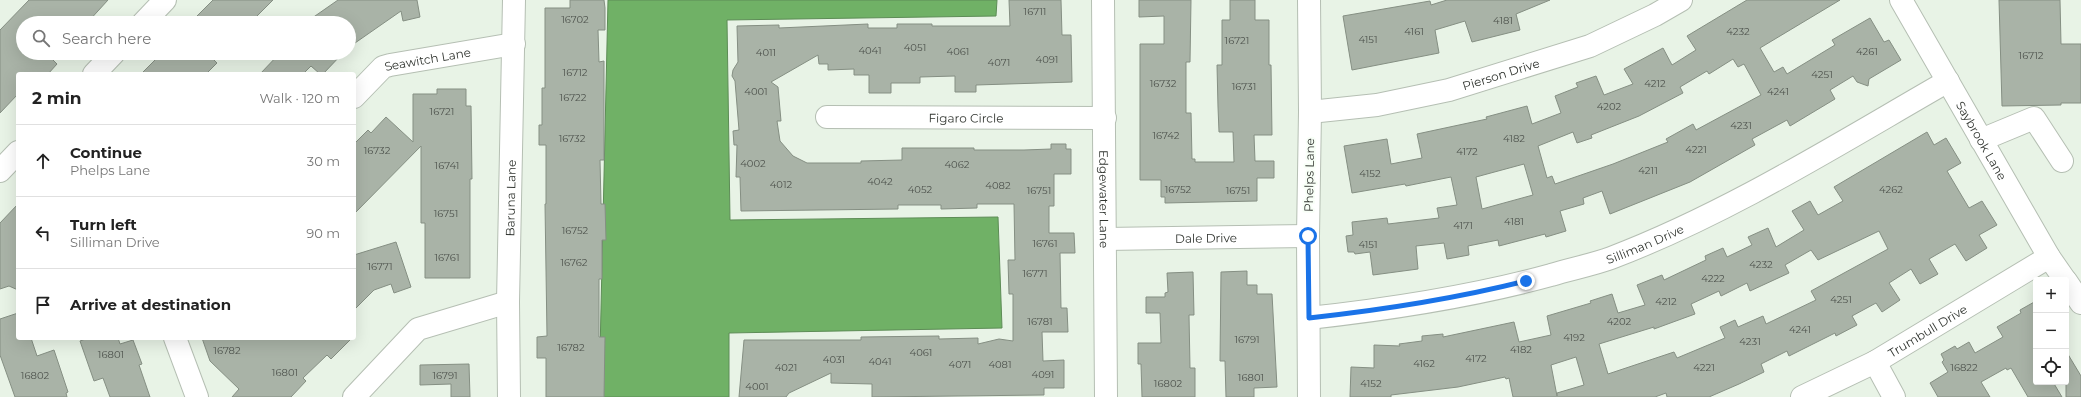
<!DOCTYPE html>
<html lang="en">
<head>
<meta charset="utf-8">
<style>
  :root { --surface:#fff; --page:#f2f2f2; --text:#222; --muted:#767676; --line:#e0e0e0 }
  body { margin:0; font-family:Montserrat,sans-serif; background:var(--page); color:var(--text) }
  .controls { position:absolute; right:12px; bottom:12px; display:grid; overflow:hidden; border-radius:4px; box-shadow:0 4px 16px #0002 }
  .controls button { width:36px; height:36px; display:grid; place-items:center; padding:0; border:0; border-bottom:1px solid var(--line); background:var(--surface); color:var(--text); font:20px sans-serif }
  .stop { position:absolute; width:12px; height:12px; margin:-9px; border:3px solid #1a73e8; border-radius:50%; background:#fff }
  .stop.end { background:#1a73e8; border-color:#fff; box-shadow:0 1px 4px #0008 }
  .list { margin:0; padding:0; list-style:none }
  h2 { display:flex; justify-content:space-between; align-items:center; height:52px; margin:0; padding:0 16px; font-size:17px }
  h2 small { font-size:13px; font-weight:400; color:var(--muted) }
  .list li { display:grid; grid-template-columns:26px 1fr auto; gap:12px; align-items:center; box-sizing:border-box; height:72px; padding:0 16px; border-top:1px solid var(--line) }
  .list b { display:block; font-size:15px; white-space:nowrap }
  .list p { margin:0; font-size:13px; white-space:nowrap; color:var(--muted) }
  .list em { font-size:13px; font-style:normal; color:var(--muted) }
  .icon { flex:none; width:22px; height:22px; fill:none; stroke:currentColor; stroke-width:2; stroke-linecap:round; stroke-linejoin:round }
  .map { position:relative; flex:none; width:2081px; height:397px; overflow:hidden }
  .search { position:absolute; background:var(--surface); box-shadow:0 4px 16px #0002; left:16px; top:16px; width:340px; height:44px; display:flex; align-items:center; gap:10px; box-sizing:border-box; padding:0 14px; border-radius:22px; color:var(--muted); font-size:15px }
  .panel { position:absolute; background:var(--surface); box-shadow:0 4px 16px #0002; left:16px; top:72px; width:340px; height:268px; border-radius:4px }
  .map>svg:first-child { display:block }
</style>
</head>
<body>
<div class="map">
<svg width="2081" height="397" viewBox="0 0 2081 397">
  <rect width="100%" height="100%" fill="#e8f3e6"/>
  <!-- water -->
  <polygon fill="#70b166" stroke="#5d8c56" points="608,0 997,0 996,16 727,20 730,220 998,217 1002,328 729,333 729,397 599,397"/>
  <!-- building -->
  <g fill="#a9b3a7" stroke="#858f83" fill-rule="evenodd">
    <polygon points="29,0 108,0 87,23 23,23 23,53 46,53 57,64 48,74 18,74 18,94 0,113 0,30"/>
    <polygon points="213,0 273,0 250,23 190,23"/>
    <polygon points="338,0 417,0 420,17 403,21 401,11 355,43 349,34 349,23 305,23"/>
    <polygon points="570,0 604,0 605,8 605,30 598,30 599,62 604,61 604,160 600,160 601,204 605,204 606,240 602,240 602,279 599,279 599,337 605,337 604,397 546,397 546,358 537,358 537,337 547,336 545,204 546,204 546,145 539,145 539,125 542,125 542,88 545,88 545,8 570,8"/>
    <polygon points="1009,0 1061,0 1062,35 1071,35 1072,82 976,85 976,92 955,92 955,76 920,77 920,83 891,83 891,93 869,93 869,75 854,75 854,69 828,70 828,64 819,64 818,55 771,82 778,87 781,121 777,121 780,141 793,156 807,163 861,163 861,161 902,160 902,148 974,148 974,150 1024,150 1051,149 1051,144 1066,144 1066,149 1071,149 1071,174 1054,174 1054,206 1049,206 1049,233 1074,233 1075,253 1060,253 1061,308 1067,308 1068,332 1042,332 1043,361 1064,360 1064,388 1044,388 1044,395 872,397 872,384 831,383 831,373 789,393 786,397 739,397 744,340 861,340 861,337 939,336 939,339 978,338 978,344 999,339 1013,341 1013,294 1009,294 1008,260 1015,260 1014,204 977,204 977,208 941,209 941,205 898,205 898,209 741,211 740,177 736,177 737,145 734,145 733,131 739,130 735,81 732,76 733,70 738,62 737,26 779,25 779,28 868,24 868,28 897,28 897,24 932,24 932,26 1010,26"/>
    <polygon points="1139,0 1191,0 1190,62 1186,62 1186,113 1191,113 1192,159 1195,159 1195,162 1234,162 1233,132 1219,132 1218,107 1217,65 1222,65 1222,20 1230,20 1230,0 1255,0 1255,20 1269,20 1269,65 1271,65 1272,135 1254,135 1255,161 1274,161 1274,178 1257,178 1257,201 1165,203 1165,197 1161,197 1161,180 1140,180 1140,44 1164,44 1164,16 1139,17"/>
    <polygon points="1447,0 1550,0 1516,14 1520,30 1472,42 1465,21 1435,30 1439,53 1352,70 1343,16 1430,1 1431,5"/>
    <path d="M 1747,0 L 1840,0 L 1760,48 L 1774,72 L 1783,67 L 1787,74 L 1835,45 L 1832,40 L 1870,18 L 1884,42 L 1889,40 L 1901,60 L 1869,79 L 1868,86 L 1857,82 L 1853,76 L 1830,90 L 1835,99 L 1790,126 L 1787,120 L 1752,139 L 1755,145 L 1690,182 L 1610,214 L 1602,191 L 1583,198 L 1584,204 L 1560,211 L 1566,231 L 1546,237 L 1545,234 L 1499,246 L 1498,240 L 1468,246 L 1469,255 L 1447,259 L 1444,243 L 1416,246 L 1418,269 L 1373,275 L 1370,252 L 1355,254 L 1354,252 L 1348,252 L 1346,236 L 1353,235 L 1352,222 L 1387,218 L 1388,224 L 1439,218 L 1437,208 L 1457,205 L 1451,177 L 1406,186 L 1405,184 L 1352,193 L 1344,146 L 1387,139 L 1391,164 L 1422,158 L 1417,134 L 1487,119 L 1486,117 L 1527,106 L 1532,124 L 1561,113 L 1555,96 L 1578,87 L 1576,83 L 1596,76 L 1604,95 L 1633,84 L 1624,69 L 1663,48 L 1672,65 L 1696,50 L 1687,36 ZM 1733,59 L 1738,67 L 1744,64 L 1761,95 L 1696,130 L 1693,124 L 1666,139 L 1668,142 L 1613,164 L 1555,184 L 1552,176 L 1547,178 L 1538,146 L 1573,132 L 1577,143 L 1592,138 L 1591,135 L 1639,116 L 1683,93 L 1680,87 L 1707,71 L 1709,74 ZM 1524,164 L 1533,195 L 1482,209 L 1476,177 Z"/>
    <polygon points="1999,0 2060,0 2061,44 2081,44 2081,103 2061,103 2061,105 2002,106"/>
    <polygon points="162,53 207,53 217,63 206,74 141,74"/>
    <polygon points="280,53 343,53 323,74 320,74 311,66 303,74 260,74"/>
    <polygon points="437,89 466,89 466,106 471,106 472,179 470,179 470,278 425,278 425,223 421,223 421,146 354,214 354,144 368,130 371,133 386,117 413,142 413,94 437,94"/>
    <path d="M 1927,132 L 1934,145 L 1946,138 L 1961,163 L 1947,171 L 1969,208 L 1982,201 L 1997,225 L 1979,235 L 1987,248 L 1966,261 L 1955,244 L 1929,259 L 1938,274 L 1920,284 L 1911,269 L 1889,283 L 1900,300 L 1882,312 L 1876,303 L 1852,316 L 1857,325 L 1836,336 L 1835,333 L 1789,356 L 1787,351 L 1761,364 L 1764,372 L 1739,384 L 1709,397 L 1667,397 L 1666,393 L 1655,397 L 1513,397 L 1509,378 L 1506,379 L 1505,377 L 1458,387 L 1391,395 L 1391,397 L 1350,397 L 1351,367 L 1374,368 L 1374,345 L 1400,346 L 1399,344 L 1422,341 L 1422,336 L 1443,334 L 1443,337 L 1514,322 L 1519,342 L 1551,335 L 1547,316 L 1591,303 L 1590,301 L 1612,294 L 1618,313 L 1645,305 L 1637,285 L 1662,275 L 1664,280 L 1706,260 L 1705,256 L 1723,248 L 1727,257 L 1752,245 L 1748,237 L 1768,228 L 1776,247 L 1804,230 L 1792,211 L 1810,201 L 1818,215 L 1843,201 L 1834,187 ZM 1879,231 L 1888,249 L 1811,291 L 1816,300 L 1766,324 L 1763,316 L 1738,327 L 1735,320 L 1720,327 L 1725,338 L 1677,358 L 1674,352 L 1608,374 L 1599,344 L 1654,327 L 1654,329 L 1695,314 L 1691,304 L 1719,291 L 1721,296 L 1747,283 L 1750,291 L 1789,273 L 1785,265 L 1811,250 L 1818,260 ZM 1576,357 L 1584,385 L 1557,393 L 1557,396 L 1551,365 Z"/>
    <polygon points="18,204 18,290 9,286 0,289 0,223"/>
    <polygon points="396,242 411,287 394,293 391,284 374,290 354,310 354,255"/>
    <polygon points="1247,271 1247,285 1257,285 1257,294 1272,294 1277,387 1254,388 1254,397 1226,397 1225,361 1220,361 1221,272"/>
    <polygon points="1193,272 1194,315 1189,315 1190,368 1195,368 1195,397 1142,397 1141,364 1138,364 1138,343 1161,343 1160,313 1146,313 1146,297 1165,297 1165,293 1168,292 1167,273"/>
    <polygon points="2036,301 2036,382 2053,382 2062,397 2028,397 2011,368 2007,370 2006,368 1981,382 1990,397 1938,397 1930,383 1948,372 1942,362 1944,360 1941,354 1955,346 1957,349 1969,342 1975,353 2003,337 1997,327 2021,313 2020,310"/>
    <polygon points="18,313 18,338 31,338 37,356 54,350 68,392 66,393 67,397 15,397 0,355 0,319"/>
    <polygon points="88,338 118,338 120,344 133,340 142,364 139,365 150,397 110,397 103,378 94,381 80,341"/>
    <polygon points="202,338 352,338 331,359 327,355 303,378 306,381 291,397 232,397 239,389 210,361"/>
    <polygon points="2066,351 2081,376 2081,397 2066,397"/>
    <polygon points="469,364 470,397 451,397 451,384 420,385 420,365"/>
  </g>
  <g fill="none" stroke-linecap="round" stroke-linejoin="round">
    <!-- minor casing -->
    <g stroke="#b5bfb3" stroke-width="24">
      <g id="minor">
        <path id="s1" d="M 1103,0 L 1106,397"/>
        <polyline points="1309,0 1310,112 1308,236 1309,397"/>
        <path id="s2" d="M 1901,0 L 2049,257 L 2065,280"/>
        <polyline points="143,23 165,0"/>
        <polyline points="94,74 114,53"/>
        <path id="s3" d="M 354,97 L 383,67 L 390,65 L 514,44"/>
        <path id="s4" d="M 1310,112 L 1377,105 L 1449,90 L 1590,46 L 1655,15 L 1681,0"/>
        <path id="s5" d="M 827,117 L 1105,118"/>
        <polyline points="1981,140 2034,118 2062,161"/>
        <polyline points="0,171 18,152"/>
        <path id="s6" d="M 1105,239 L 1308,236"/>
        <polyline points="2066,281 2081,303"/>
        <path id="s7" d="M 1309,318 C 1391,309 1471,297 1551,275 C 1570,269 1592,265 1611,258 C 1729,213 1838,144 1948,81"/>
        <polyline points="175,338 197,397"/>
        <polyline points="1875,362 1894,397"/>
        <polyline points="354,397 418,329 508,302"/>
        <path id="s8" d="M 509,397 L 508,302 L 514,0"/>
        <path id="s9" d="M 1802,397 L 1875,362 L 2049,257"/>
      </g>
    </g>
    <!-- minor -->
    <use href="#minor" stroke="#fff" stroke-width="22"/>
  </g>
  <g fill="none" stroke-linecap="round" stroke-linejoin="round">
    <!-- route -->
    <path stroke="#1a73e8" stroke-width="5" d="M 1308,236 L 1309,318 C 1383,310 1454,299 1526,281"/>
  </g>
  <g text-anchor="middle" dominant-baseline="central" stroke-width="4" stroke-linejoin="round" paint-order="stroke">
    <!-- number labels -->
    <g font-size="10" fill="#4f544e">
      <text x="1035" y="11">16711</text>
      <text x="575" y="19">16702</text>
      <text x="1503" y="20">4181</text>
      <text x="1414" y="31">4161</text>
      <text x="1738" y="31">4232</text>
      <text x="1368" y="39">4151</text>
      <text x="1237" y="40">16721</text>
      <text x="915" y="47">4051</text>
      <text x="870" y="50">4041</text>
      <text x="958" y="51">4061</text>
      <text x="1867" y="51">4261</text>
      <text x="766" y="52">4011</text>
      <text x="2031" y="55">16712</text>
      <text x="1047" y="59">4091</text>
      <text x="999" y="62">4071</text>
      <text x="575" y="72">16712</text>
      <text x="1822" y="74">4251</text>
      <text x="1163" y="83">16732</text>
      <text x="1655" y="83">4212</text>
      <text x="1244" y="86">16731</text>
      <text x="756" y="91">4001</text>
      <text x="1778" y="91">4241</text>
      <text x="573" y="97">16722</text>
      <text x="1609" y="106">4202</text>
      <text x="442" y="111">16721</text>
      <text x="1741" y="125">4231</text>
      <text x="1166" y="135">16742</text>
      <text x="572" y="138">16732</text>
      <text x="1514" y="138">4182</text>
      <text x="1696" y="149">4221</text>
      <text x="377" y="150">16732</text>
      <text x="1467" y="151">4172</text>
      <text x="753" y="163">4002</text>
      <text x="957" y="164">4062</text>
      <text x="447" y="165">16741</text>
      <text x="1648" y="170">4211</text>
      <text x="1370" y="173">4152</text>
      <text x="880" y="181">4042</text>
      <text x="781" y="184">4012</text>
      <text x="998" y="185">4082</text>
      <text x="920" y="189">4052</text>
      <text x="1178" y="189">16752</text>
      <text x="1891" y="189">4262</text>
      <text x="1039" y="190">16751</text>
      <text x="1238" y="190">16751</text>
      <text x="446" y="213">16751</text>
      <text x="1514" y="221">4181</text>
      <text x="1463" y="225">4171</text>
      <text x="575" y="230">16752</text>
      <text x="1045" y="243">16761</text>
      <text x="1368" y="244">4151</text>
      <text x="447" y="257">16761</text>
      <text x="574" y="262">16762</text>
      <text x="1761" y="264">4232</text>
      <text x="380" y="266">16771</text>
      <text x="1035" y="273">16771</text>
      <text x="1713" y="278">4222</text>
      <text x="1841" y="299">4251</text>
      <text x="1666" y="301">4212</text>
      <text x="1040" y="321">16781</text>
      <text x="1619" y="321">4202</text>
      <text x="1800" y="329">4241</text>
      <text x="1574" y="337">4192</text>
      <text x="1247" y="339">16791</text>
      <text x="1750" y="341">4231</text>
      <text x="571" y="347">16782</text>
      <text x="1521" y="349">4182</text>
      <text x="227" y="350">16782</text>
      <text x="921" y="352">4061</text>
      <text x="111" y="354">16801</text>
      <text x="1476" y="358">4172</text>
      <text x="834" y="359">4031</text>
      <text x="880" y="361">4041</text>
      <text x="1424" y="363">4162</text>
      <text x="960" y="364">4071</text>
      <text x="1000" y="364">4081</text>
      <text x="786" y="367">4021</text>
      <text x="1704" y="367">4221</text>
      <text x="1964" y="367">16822</text>
      <text x="285" y="372">16801</text>
      <text x="1043" y="374">4091</text>
      <text x="35" y="375">16802</text>
      <text x="445" y="375">16791</text>
      <text x="1251" y="377">16801</text>
      <text x="1168" y="383">16802</text>
      <text x="1371" y="383">4152</text>
      <text x="757" y="386">4001</text>
    </g>
    <!-- street labels -->
    <g font-size="12" fill="#313530" stroke="#f8fff7">
      <text stroke="none"><textPath href="#s3" startOffset="87">Seawitch Lane</textPath></text>
      <text stroke="none"><textPath href="#s4" startOffset="195">Pierson Drive</textPath></text>
      <text stroke="none"><textPath href="#s5" startOffset="139">Figaro Circle</textPath></text>
      <text stroke="none"><textPath href="#s2" startOffset="162">Saybrook Lane</textPath></text>
      <text transform="translate(1309 175) rotate(-89)">Phelps Lane</text>
      <text stroke="none"><textPath href="#s8" startOffset="199">Baruna Lane</textPath></text>
      <text stroke="none"><textPath href="#s1" startOffset="199">Edgewater Lane</textPath></text>
      <text stroke="none"><textPath href="#s6" startOffset="101">Dale Drive</textPath></text>
      <text stroke="none"><textPath href="#s7" startOffset="345">Silliman Drive</textPath></text>
      <text stroke="none"><textPath href="#s9" startOffset="142">Trumbull Drive</textPath></text>
    </g>
  </g>
</svg>
<div class="controls">
<button>+</button>
<button>−</button>
<button><svg class="icon" aria-label="locate" viewBox="0 0 24 24"><circle cx="12" cy="12" r="6"/><path d="M12 2v4M12 18v4M2 12h4M18 12h4"/></svg></button>
</div>
<div class="stop" style="left:1308px;top:236px"></div>
<div class="stop end" style="left:1526px;top:281px"></div>
<div class="search"><svg class="icon" aria-label="search" viewBox="0 0 24 24"><circle cx="10" cy="10" r="6"/><path d="M15 15l6 6"/></svg>Search here</div>
<section class="panel">
<h2>2 min<small>Walk · 120 m</small></h2>
<ul class="list">
<li><svg class="icon" aria-label="ahead" viewBox="0 0 24 24"><path d="M12 20V5M6 11l6-6 6 6"/></svg><div><b>Continue</b><p>Phelps Lane</p></div><em>30 m</em></li>
<li><svg class="icon" aria-label="left" viewBox="0 0 24 24"><path d="M17 20v-9H6M10 6l-5 5 5 5"/></svg><div><b>Turn left</b><p>Silliman Drive</p></div><em>90 m</em></li>
<li><svg class="icon" aria-label="arrive" viewBox="0 0 24 24"><path d="M6 21V4h12l-3 4 3 4H6"/></svg><div><b>Arrive at destination</b></div></li>
</ul>
</section>
</div>
</body>
</html>
